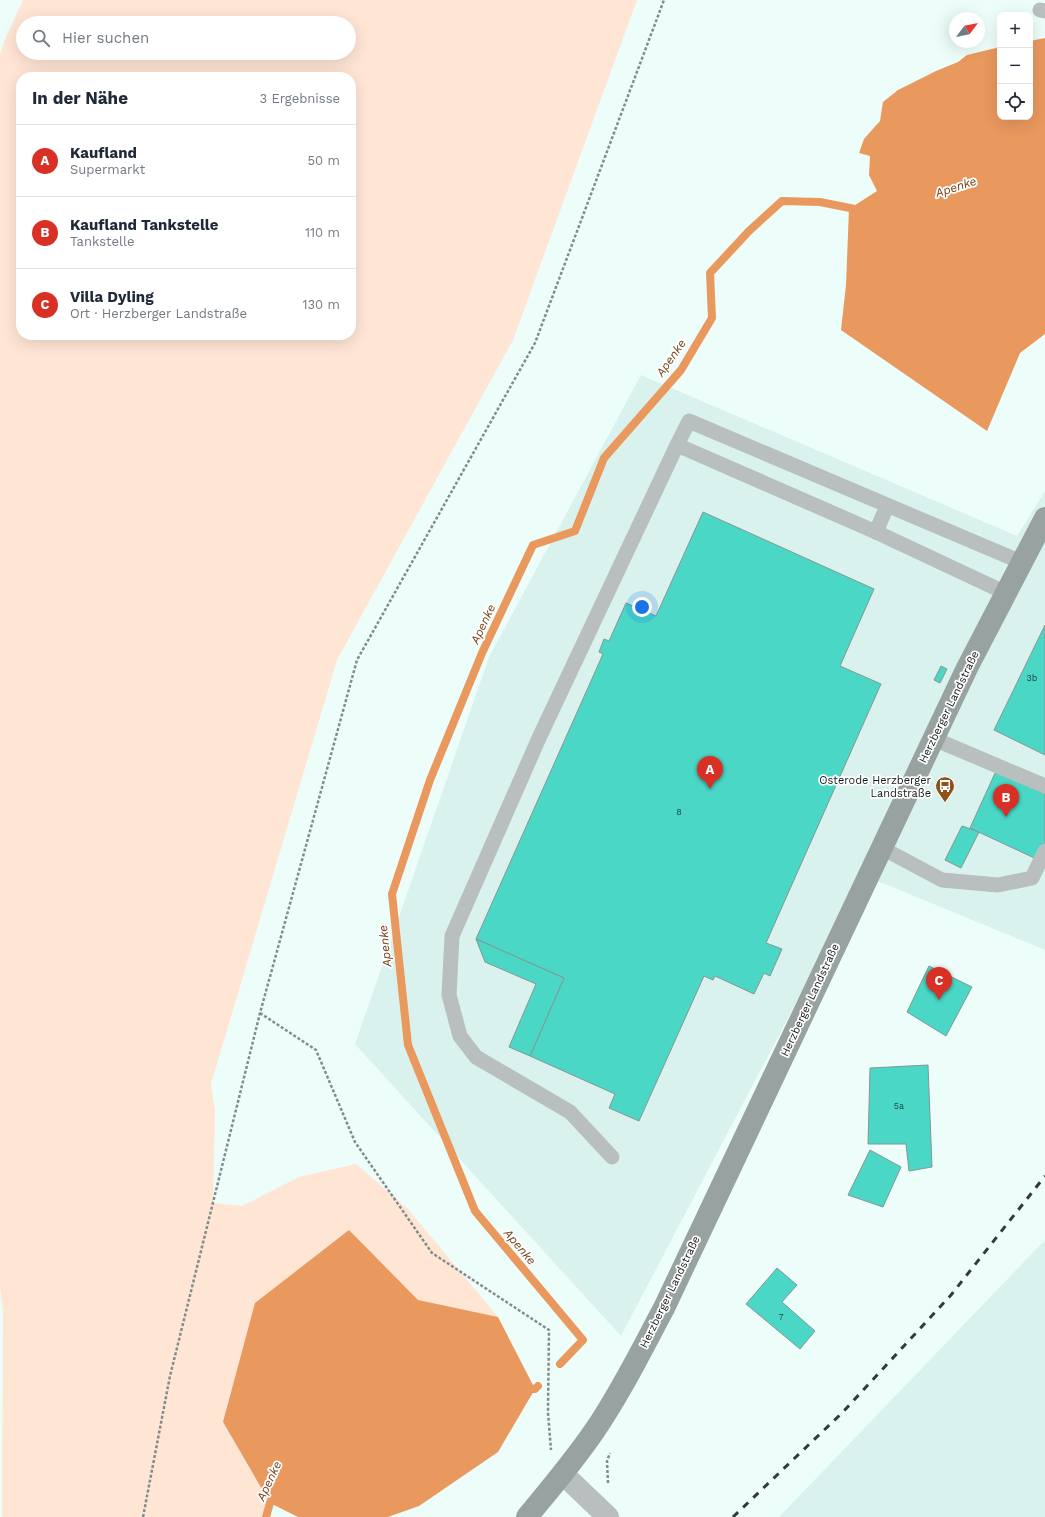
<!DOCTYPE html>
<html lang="de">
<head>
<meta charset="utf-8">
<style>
  :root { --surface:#fff; --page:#f6f6f7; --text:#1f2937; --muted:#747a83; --line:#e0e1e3; --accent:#d93025 }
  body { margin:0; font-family:"Work Sans",sans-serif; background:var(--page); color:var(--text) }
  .controls { position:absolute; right:12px; top:12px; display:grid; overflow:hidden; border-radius:8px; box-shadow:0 4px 16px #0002 }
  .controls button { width:36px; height:36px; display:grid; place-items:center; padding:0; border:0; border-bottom:1px solid var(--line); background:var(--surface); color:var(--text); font:20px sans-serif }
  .compass { position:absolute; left:949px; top:12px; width:36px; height:36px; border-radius:50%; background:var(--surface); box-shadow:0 4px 16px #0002; rotate:58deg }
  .you { position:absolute; left:642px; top:607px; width:14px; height:14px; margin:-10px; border:3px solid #fff; border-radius:50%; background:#1a73e8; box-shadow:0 0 0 6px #1a73e833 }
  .badge { display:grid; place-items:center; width:26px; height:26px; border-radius:50%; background:var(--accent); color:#fff; font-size:13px; font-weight:700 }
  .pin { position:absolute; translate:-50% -33px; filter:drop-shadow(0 1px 2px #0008) }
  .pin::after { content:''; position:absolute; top:21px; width:14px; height:12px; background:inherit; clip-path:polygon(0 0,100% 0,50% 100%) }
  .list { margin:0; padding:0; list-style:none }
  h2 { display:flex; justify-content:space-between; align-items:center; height:52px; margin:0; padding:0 16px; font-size:17px }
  h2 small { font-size:13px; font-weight:400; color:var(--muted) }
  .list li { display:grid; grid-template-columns:26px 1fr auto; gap:12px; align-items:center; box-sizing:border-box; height:72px; padding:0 16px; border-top:1px solid var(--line) }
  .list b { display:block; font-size:15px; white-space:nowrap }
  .list p { margin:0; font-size:13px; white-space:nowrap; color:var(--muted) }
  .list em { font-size:13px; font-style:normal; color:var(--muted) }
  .icon { flex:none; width:22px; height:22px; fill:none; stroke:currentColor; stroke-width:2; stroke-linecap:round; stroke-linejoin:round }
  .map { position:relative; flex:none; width:1045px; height:1517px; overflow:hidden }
  .search { position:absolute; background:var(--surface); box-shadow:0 4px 16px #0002; left:16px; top:16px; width:340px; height:44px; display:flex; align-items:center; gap:10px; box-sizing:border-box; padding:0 14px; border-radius:22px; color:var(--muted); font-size:15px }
  .panel { position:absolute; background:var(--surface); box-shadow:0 4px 16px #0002; left:16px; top:72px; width:340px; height:268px; border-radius:16px }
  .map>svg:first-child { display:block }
</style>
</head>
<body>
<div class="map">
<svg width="1045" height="1517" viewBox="0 0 1045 1517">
  <rect width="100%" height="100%" fill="#edfdfa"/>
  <!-- built -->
  <g fill="#d9f2ee">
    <polygon points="641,375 1017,536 1045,491 1045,950 863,875 621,1336 355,1044 489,657"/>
    <polygon points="1045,1240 1045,1517 779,1517"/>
  </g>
  <!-- green -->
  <path fill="#ffe5d4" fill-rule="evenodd" d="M 23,0 L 637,0 L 513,340 L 337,660 L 211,1084 L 215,1111 L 213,1203 L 242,1206 L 299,1177 L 356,1164 L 407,1208 L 498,1317 L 418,1300 L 349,1230 L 223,1422 L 270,1503 L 266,1517 L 2,1517 L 3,1312 L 0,1287 L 0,54 L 5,39 ZM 23,23 L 349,23 L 349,53 L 23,53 ZM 21,77 L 351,77 L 351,335 L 21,335 Z"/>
  <!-- water -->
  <g fill="#e9985e">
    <polygon points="1045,38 1045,334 1020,353 987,431 841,330 846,285 849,209 877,191 869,175 870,156 859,153 864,139 880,121 883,102 898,90 936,71 958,62 967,55 1000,47 1000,117 1030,117 1030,41"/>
    <polygon points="349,1230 418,1300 498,1317 535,1389 498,1452 419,1506 388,1517 298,1517 270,1503 223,1422 255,1303"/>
  </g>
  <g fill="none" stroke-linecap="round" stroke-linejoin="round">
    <!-- stream -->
    <g stroke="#e9985e" stroke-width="8">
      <polyline points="560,1364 583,1340 475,1211 408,1045 392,894 430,780 482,653 533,545 575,531 604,458 681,370 712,318 710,273 749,231 782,201 820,202 860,210"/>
      <polyline points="525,1389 535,1389 538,1386"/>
      <polyline points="266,1517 270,1503 275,1493"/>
    </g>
  </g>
  <!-- building -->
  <g fill="#4ad7c6" stroke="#879693">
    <polygon points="703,512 874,589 840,666 881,684 766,943 782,949 770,976 764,973 754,994 715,976 713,980 704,976 639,1121 609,1108 615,1094 530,1056 564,978 476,939 603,654 599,652 604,639 609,641 626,603 656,616"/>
    <polygon points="1045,625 1045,755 994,730"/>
    <polygon points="941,666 947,669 940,683 934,680"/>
    <polygon points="996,771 1045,794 1045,863 970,828"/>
    <polygon points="962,826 979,832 961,868 945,860"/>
    <polygon points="476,939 564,978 530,1056 509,1047 536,984 485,962"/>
    <polygon points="929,966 972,987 946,1036 907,1012"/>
    <polygon points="928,1065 932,1167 909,1171 906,1144 868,1144 870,1068"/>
    <polygon points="870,1150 901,1167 883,1207 848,1195"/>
    <polygon points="777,1268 797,1285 782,1302 815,1331 800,1349 746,1304"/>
  </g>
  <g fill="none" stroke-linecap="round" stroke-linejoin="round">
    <!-- path -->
    <g stroke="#828d8b" stroke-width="2.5" stroke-dasharray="3 2" stroke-linecap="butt">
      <polyline points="260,1013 316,1050 355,1142 432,1253 549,1330 548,1413 551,1450"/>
      <polyline points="608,1483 607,1461 610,1453"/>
      <polyline points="143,1517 170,1376 260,1013 357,660 535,343 664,0"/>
    </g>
    <!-- lane -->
    <g stroke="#b8bfbe" stroke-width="15">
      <polyline points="1040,10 1045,11"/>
      <polyline points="876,532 887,506"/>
      <polyline points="1006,593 876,532 677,445 689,421 1021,562"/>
      <polyline points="934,739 1045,786"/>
      <polyline points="882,848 942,880 998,885 1032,878 1045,851"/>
      <polyline points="612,1157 570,1112 476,1057 460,1036 449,995 452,936 539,738 677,445"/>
    </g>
    <!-- street -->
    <polyline stroke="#b8bfbe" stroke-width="22" points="563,1474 608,1517"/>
    <!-- secondary -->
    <path stroke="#98a2a0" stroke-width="22" d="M 527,1517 C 550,1489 574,1461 595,1430 C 621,1392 642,1349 664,1308 L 967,668 L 1045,518"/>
    <!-- rail -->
    <polyline stroke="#323938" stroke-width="3" stroke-dasharray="7 7" stroke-linecap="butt" points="733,1517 842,1413 951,1295 1045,1176"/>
  </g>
  <!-- icons -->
  <defs>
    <g id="bus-pin" transform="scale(1)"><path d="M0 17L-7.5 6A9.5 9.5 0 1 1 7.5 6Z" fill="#91501b" stroke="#fff"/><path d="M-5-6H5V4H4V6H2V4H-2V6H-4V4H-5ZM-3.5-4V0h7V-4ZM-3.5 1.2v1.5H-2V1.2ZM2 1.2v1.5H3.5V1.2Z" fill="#fff"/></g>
  </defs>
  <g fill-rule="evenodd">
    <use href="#bus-pin" x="945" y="786"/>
  </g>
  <g text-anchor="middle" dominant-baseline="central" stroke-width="3.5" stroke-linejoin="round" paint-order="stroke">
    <!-- number labels -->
    <g font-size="9" fill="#214844">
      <text x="1032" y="678">3b</text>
      <text x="679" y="812">8</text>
      <text x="899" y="1106">5a</text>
      <text x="781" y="1317">7</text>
    </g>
    <!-- street labels -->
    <g font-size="11" fill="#131818" stroke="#fff">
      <text transform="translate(949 707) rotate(-64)">Herzberger Landstraße</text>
      <text transform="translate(810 1000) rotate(-65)">Herzberger Landstraße</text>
      <text transform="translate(670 1292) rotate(-64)">Herzberger Landstraße</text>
    </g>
    <!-- poi labels -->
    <g font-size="11" fill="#131818" stroke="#fff" text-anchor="end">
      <text x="931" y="780">Osterode Herzberger<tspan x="931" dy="13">Landstraße</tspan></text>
    </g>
    <!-- water labels -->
    <g font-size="12" font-style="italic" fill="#754016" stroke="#fff">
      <text transform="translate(956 187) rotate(-18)">Apenke</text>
      <text transform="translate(671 358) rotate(-55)">Apenke</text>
      <text transform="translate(483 624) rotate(-65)">Apenke</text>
      <text transform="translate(385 946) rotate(-96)">Apenke</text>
      <text transform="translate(520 1247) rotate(50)">Apenke</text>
      <text transform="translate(269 1481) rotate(-65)">Apenke</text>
    </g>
  </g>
</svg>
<div class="controls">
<button>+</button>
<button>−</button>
<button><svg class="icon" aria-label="locate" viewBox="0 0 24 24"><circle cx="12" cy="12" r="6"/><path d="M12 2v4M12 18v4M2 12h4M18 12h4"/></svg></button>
</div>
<svg class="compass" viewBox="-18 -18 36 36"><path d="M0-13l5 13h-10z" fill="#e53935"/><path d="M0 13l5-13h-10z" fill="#747a83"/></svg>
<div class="you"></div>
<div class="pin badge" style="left:710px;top:789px">A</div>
<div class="pin badge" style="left:1006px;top:817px">B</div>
<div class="pin badge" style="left:939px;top:1000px">C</div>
<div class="search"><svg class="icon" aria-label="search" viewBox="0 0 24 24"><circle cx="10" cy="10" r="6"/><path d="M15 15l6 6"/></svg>Hier suchen</div>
<section class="panel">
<h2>In der Nähe<small>3 Ergebnisse</small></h2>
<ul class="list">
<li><span class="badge">A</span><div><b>Kaufland</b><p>Supermarkt</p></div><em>50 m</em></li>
<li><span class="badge">B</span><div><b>Kaufland Tankstelle</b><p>Tankstelle</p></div><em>110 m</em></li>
<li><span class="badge">C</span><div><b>Villa Dyling</b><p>Ort · Herzberger Landstraße</p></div><em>130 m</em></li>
</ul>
</section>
</div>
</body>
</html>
